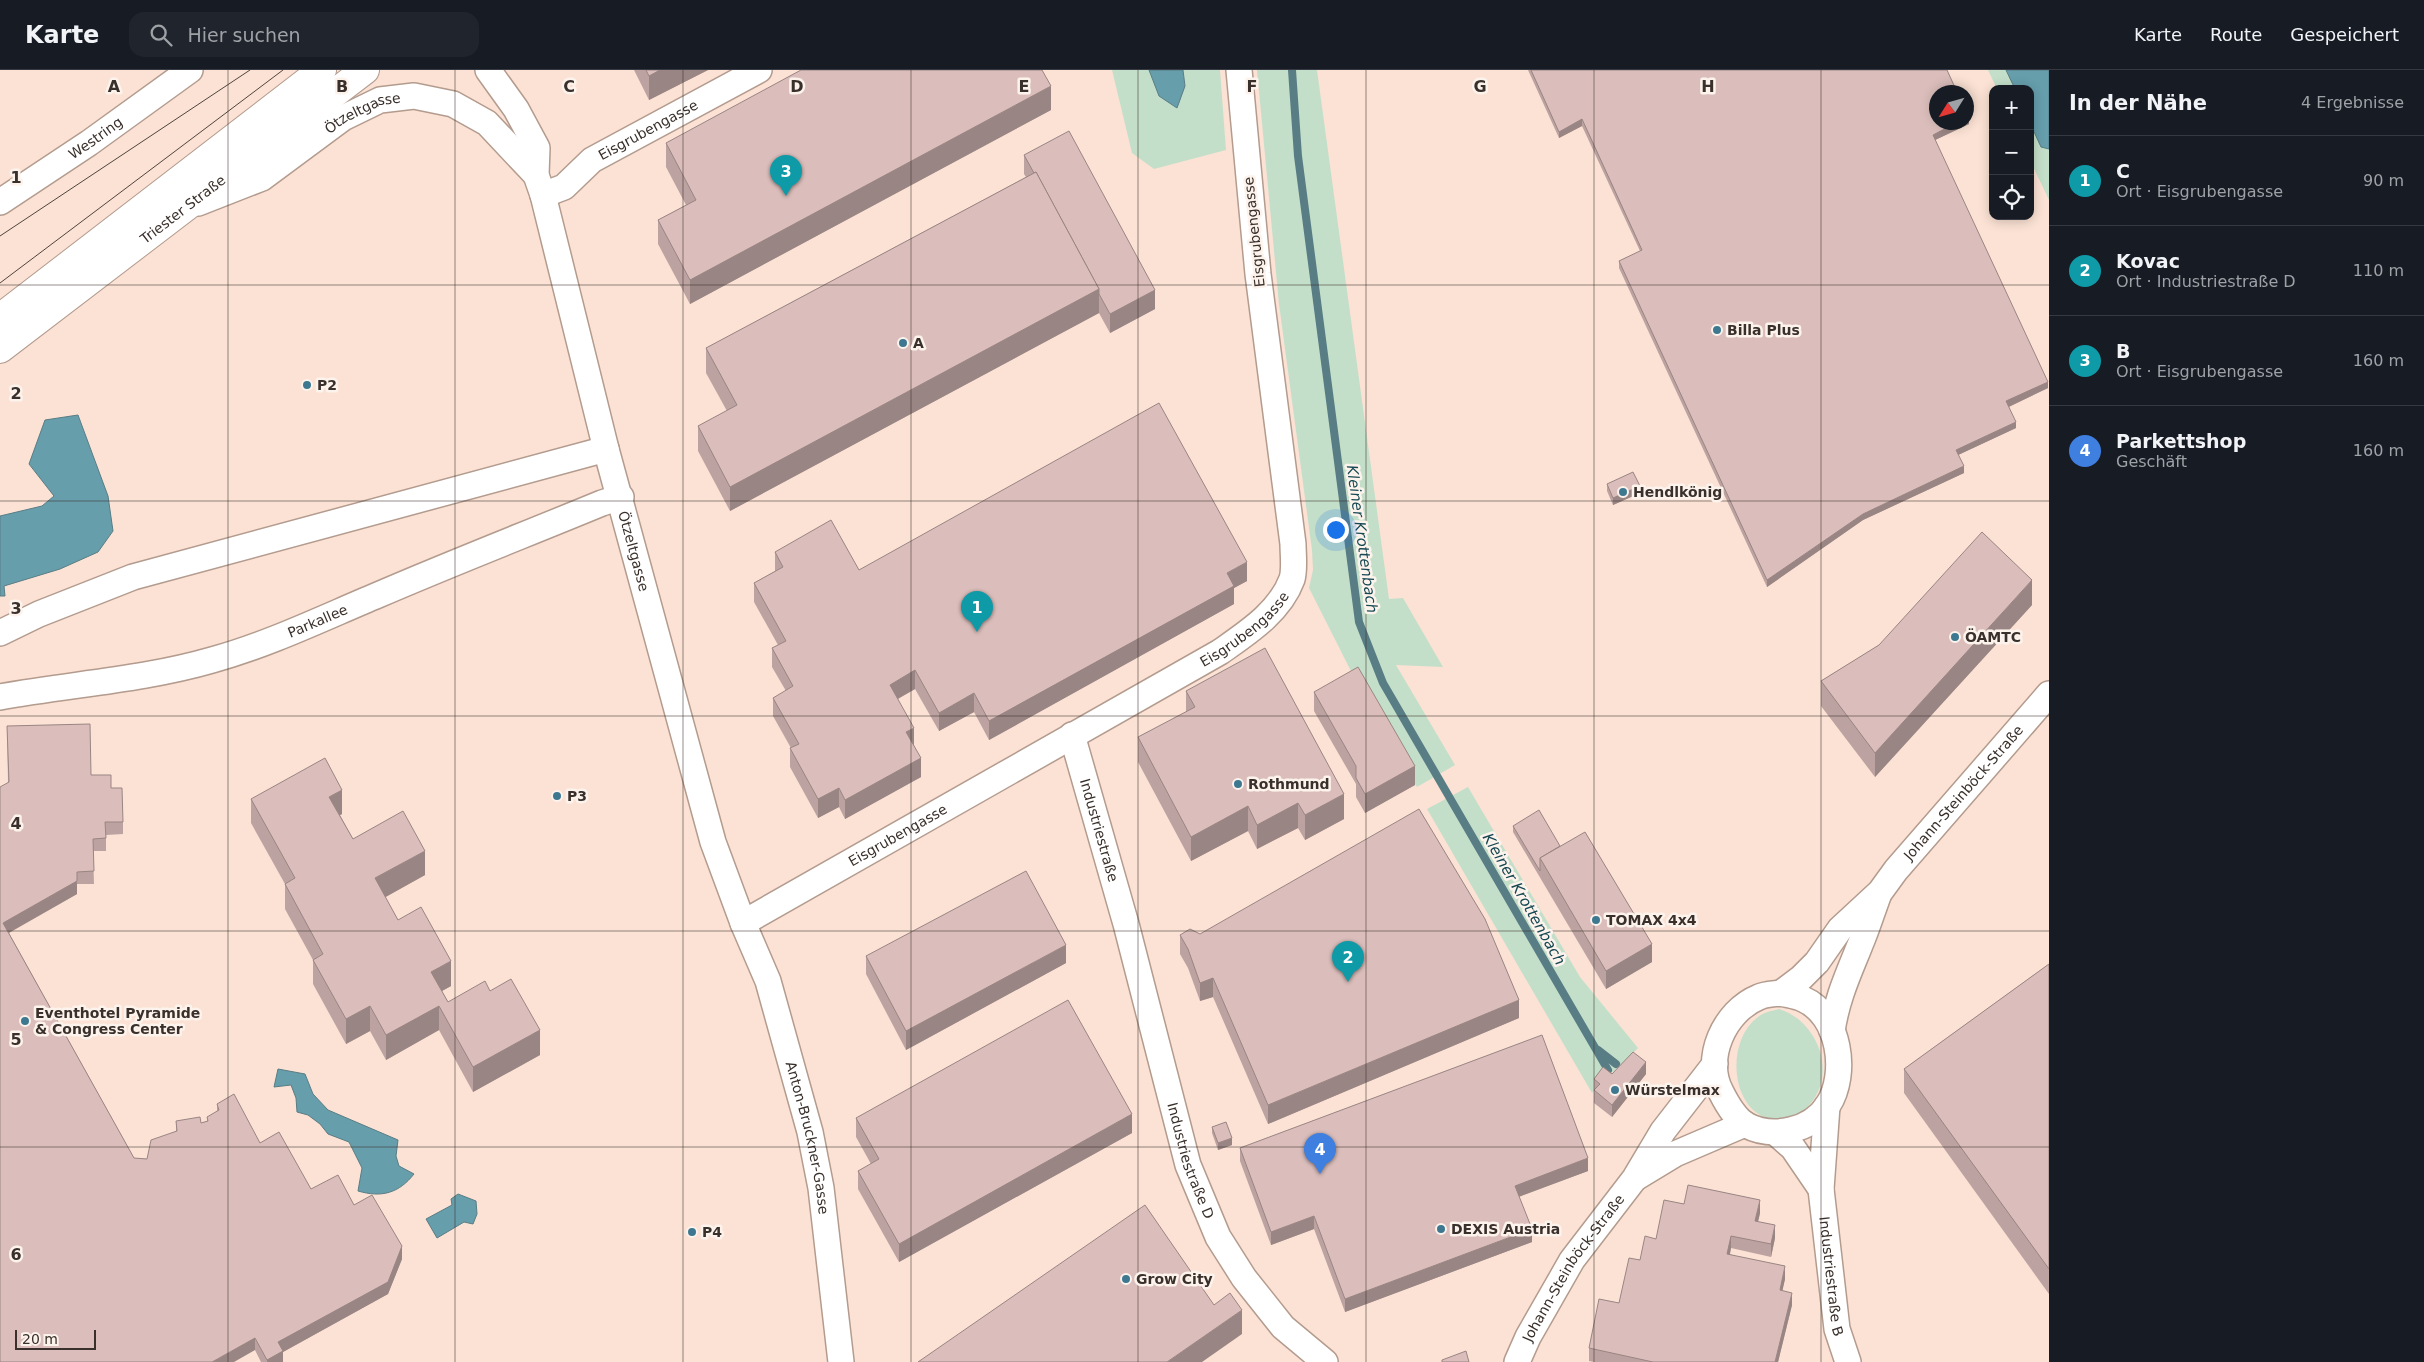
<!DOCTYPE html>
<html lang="de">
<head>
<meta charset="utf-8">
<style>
  :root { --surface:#171b24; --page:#20242c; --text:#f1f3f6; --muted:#9ea1a6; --line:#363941; --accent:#2563eb }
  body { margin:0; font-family:"DejaVu Sans",sans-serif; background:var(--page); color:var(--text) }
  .controls { position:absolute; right:15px; top:15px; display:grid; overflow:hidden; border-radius:10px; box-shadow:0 2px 12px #0003 }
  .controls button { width:45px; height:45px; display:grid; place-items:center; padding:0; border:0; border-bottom:1px solid var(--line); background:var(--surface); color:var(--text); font:25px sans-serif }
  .compass { position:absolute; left:1929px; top:15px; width:45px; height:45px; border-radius:50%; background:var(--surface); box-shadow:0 2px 12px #0003; rotate:233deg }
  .scale { position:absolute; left:15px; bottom:12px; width:81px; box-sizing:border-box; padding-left:5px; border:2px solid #3a302b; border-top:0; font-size:14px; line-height:18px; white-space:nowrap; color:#3a302b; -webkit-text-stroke:4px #fdf3ed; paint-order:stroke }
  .you { position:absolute; left:1335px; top:459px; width:18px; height:18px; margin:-12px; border:4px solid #fff; border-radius:50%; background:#1a73e8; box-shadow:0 0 0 8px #1a73e833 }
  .badge { display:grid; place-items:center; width:32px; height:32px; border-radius:50%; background:var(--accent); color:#fff; font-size:16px; font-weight:700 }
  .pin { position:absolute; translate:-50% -41px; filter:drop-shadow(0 1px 2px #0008) }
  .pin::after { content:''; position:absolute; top:26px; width:18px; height:15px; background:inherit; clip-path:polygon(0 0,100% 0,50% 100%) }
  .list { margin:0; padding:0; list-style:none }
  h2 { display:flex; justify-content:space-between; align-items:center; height:65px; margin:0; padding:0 20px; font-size:21px }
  h2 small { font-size:16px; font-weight:400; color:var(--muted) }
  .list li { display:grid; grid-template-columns:32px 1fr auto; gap:15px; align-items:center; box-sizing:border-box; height:90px; padding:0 20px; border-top:1px solid var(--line) }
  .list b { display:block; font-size:19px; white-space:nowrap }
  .list p { margin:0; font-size:16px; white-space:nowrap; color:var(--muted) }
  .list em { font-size:16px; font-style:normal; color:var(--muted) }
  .icon { flex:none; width:28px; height:28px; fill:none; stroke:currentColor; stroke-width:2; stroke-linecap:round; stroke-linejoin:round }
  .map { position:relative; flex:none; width:2049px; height:1292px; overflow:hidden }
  header { display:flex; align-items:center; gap:30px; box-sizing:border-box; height:70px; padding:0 25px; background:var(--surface); border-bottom:1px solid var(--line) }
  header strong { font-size:24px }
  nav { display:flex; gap:28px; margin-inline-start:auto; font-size:18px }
  .search { width:350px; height:45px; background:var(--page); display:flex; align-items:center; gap:12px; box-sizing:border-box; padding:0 18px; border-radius:15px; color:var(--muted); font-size:19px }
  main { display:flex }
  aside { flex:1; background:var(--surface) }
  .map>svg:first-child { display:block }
</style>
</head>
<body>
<header>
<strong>Karte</strong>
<div class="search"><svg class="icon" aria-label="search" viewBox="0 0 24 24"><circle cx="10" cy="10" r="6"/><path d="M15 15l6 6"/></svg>Hier suchen</div>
<nav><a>Karte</a><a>Route</a><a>Gespeichert</a></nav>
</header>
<main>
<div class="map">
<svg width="2049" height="1292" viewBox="0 0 2049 1292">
  <rect width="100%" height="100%" fill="#fbe2d4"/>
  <!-- green -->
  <g fill="#c4dfc9">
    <polygon points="1112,0 1149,0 1159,26 1185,16 1183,0 1220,0 1226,80 1154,99 1132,83"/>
    <polygon points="1257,0 1317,0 1389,529 1403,528 1443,597 1396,595 1455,695 1417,717 1358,615 1309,518 1313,500 1312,480 1279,234"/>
    <polygon points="1988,0 2049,0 2049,130 2030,90 2030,19 1997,19"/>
    <path d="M 1468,717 L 1580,907 L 1638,978 C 1623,995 1606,1006 1592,1023 L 1427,739 Z"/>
    <path d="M 1779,939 C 1821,952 1840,1011 1803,1041 C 1796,1047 1789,1050 1779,1050 C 1731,1050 1723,972 1758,947 C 1764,942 1771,941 1779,939 Z"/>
  </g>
  <!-- water -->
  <g fill="#669eac" stroke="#597d85">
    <polygon points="1149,0 1183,0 1185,16 1177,38 1159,26"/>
    <polygon points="2006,0 2049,0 2049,79 2041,77 2030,53 2030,19 2015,19"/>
    <polygon points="78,345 108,426 113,461 98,482 60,499 4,516 5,526 0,526 0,446 42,436 54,426 29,394 45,350"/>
    <path d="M 278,999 L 305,1004 L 313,1024 L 328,1040 L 398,1070 L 396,1086 L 399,1096 L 414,1104 C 399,1123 382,1128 358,1121 L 362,1098 L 349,1072 L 328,1064 L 320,1054 L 308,1045 L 297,1042 L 296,1028 L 291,1015 L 274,1017 Z"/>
    <polygon points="458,1124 476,1131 477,1144 473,1154 464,1152 437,1168 426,1149 452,1135 451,1129"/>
  </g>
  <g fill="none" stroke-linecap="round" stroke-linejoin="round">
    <!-- stream -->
    <g stroke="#597d85" stroke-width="8">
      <polyline points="1292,0 1298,86 1359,552 1383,613 1608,1000"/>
      <polyline points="1598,980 1616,994"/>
    </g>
    <!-- minor casing -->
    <g stroke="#b39b8e" stroke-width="28">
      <g id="minor">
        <path id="s1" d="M 488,0 L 516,39 L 537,78 L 536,105 L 543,125 L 606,379 L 713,772 L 743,853 L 768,911 L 810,1062 L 821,1118 L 841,1292"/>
        <path id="s2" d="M 543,125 L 564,117 L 592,90 L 759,0"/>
        <path id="s3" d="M 0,132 L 89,73 L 190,0"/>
        <path id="s4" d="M 198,133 L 262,108 L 343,48 L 380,30 L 414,26 L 453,34 L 487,53 L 536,105"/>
        <polyline points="0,563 39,544 133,507 606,379"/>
        <path id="s5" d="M 0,627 C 71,614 143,610 212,590 C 270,574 323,548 378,525 C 452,493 527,464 602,433 L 621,427"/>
        <path id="s6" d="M 1072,665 L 1126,854 L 1188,1095 L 1218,1167 L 1244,1208 L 1283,1257 L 1325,1292"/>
        <path id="s7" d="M 743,853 L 1220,582 C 1247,563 1280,542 1292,509 C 1295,499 1293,485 1293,474 L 1258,204 L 1239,0"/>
        <path d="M 1781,923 C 1788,925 1797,926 1803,929 C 1840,945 1848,1004 1828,1035 C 1811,1061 1773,1069 1746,1055 C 1735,1048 1727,1034 1721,1022 C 1703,989 1724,941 1759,927 C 1765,924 1774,924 1781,923 Z"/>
        <path id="s8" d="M 1781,923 L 1801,908 L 1817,892 L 1840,859 L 1880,822 L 1896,800 L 2049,624"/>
        <path d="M 1832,961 C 1837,928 1848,905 1860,875 C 1867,859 1872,842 1878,826"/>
        <path id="s9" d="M 1827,1036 L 1821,1119 L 1837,1259 L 1848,1292"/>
        <polyline points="1776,1063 1793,1078 1821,1119"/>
        <polyline points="1637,1107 1675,1084 1745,1054"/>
        <path id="s10" d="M 1517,1292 L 1528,1267 L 1572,1190 L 1635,1108 L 1663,1061 L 1715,994"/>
      </g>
    </g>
    <!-- primary casing -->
    <g stroke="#b39b8e" stroke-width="30">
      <g id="primary">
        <polyline points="0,248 322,0"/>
        <path id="s11" d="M 0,279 L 365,0"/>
      </g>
    </g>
    <!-- minor -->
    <use href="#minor" stroke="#fff" stroke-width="25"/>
    <!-- primary -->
    <use href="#primary" stroke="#fff" stroke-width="28"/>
    <!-- tram -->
    <g stroke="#4f443e" stroke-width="1">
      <polyline points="0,166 250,0"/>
      <polyline points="0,213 283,0"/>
    </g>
  </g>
  <!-- wall -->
  <g fill="#bca3a1">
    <polygon points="634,0 708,0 649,30"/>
    <polygon points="1528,0 1947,0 1969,54 1935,70 2048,318 2009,337 2016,358 1958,385 1964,403 1863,450 1767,517 1619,198 1619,191 1640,181 1582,56 1559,68"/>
    <polygon points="1051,40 690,234 658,174 658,150 686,135 666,97 666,73"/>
    <polygon points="1024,85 1155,239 1110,263 1099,243 730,441 698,381 698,356 727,341 706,303 706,278 1026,107 1024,104"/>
    <polygon points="1607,414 1640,423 1613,435 1607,421"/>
    <polygon points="775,482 859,500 1247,511 1234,518 1234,534 989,670 974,642 939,661 915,619 898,629 914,675 921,707 845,749 839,737 818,748 790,697 790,678 791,678 773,646 773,628 786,621 772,597 772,578 778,575 754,532 754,513 775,501"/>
    <polygon points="2032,535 1875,707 1821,636 1821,611 1879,575"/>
    <polygon points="1186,621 1344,749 1305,770 1298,758 1257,779 1248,761 1191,791 1138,692 1138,667 1186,642"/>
    <polygon points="1314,622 1415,715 1365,743 1356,727 1356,714 1314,641"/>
    <polygon points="7,656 91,705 111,718 123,752 123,764 106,765 106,781 93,781 94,814 77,814 77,824 9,863 134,1088 147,1089 176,1061 176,1051 201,1053 207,1051 207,1047 217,1042 217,1034 311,1119 354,1135 402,1189 388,1224 283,1282 283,1292 261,1292 255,1280 0,1292 8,712"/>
    <polygon points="251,729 342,744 340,745 353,769 425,805 385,827 398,850 451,916 442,921 448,932 490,921 540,985 473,1022 439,960 386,990 370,961 346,974 313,914 313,890 285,839 285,814 251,753"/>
    <polygon points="1513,756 1560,776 1652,892 1606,919 1513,762"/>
    <polygon points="1200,864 1519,948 1268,1054 1213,927 1200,931 1188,898 1180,884 1180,865"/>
    <polygon points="866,886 1066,893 906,980 866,904"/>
    <polygon points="2049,894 2049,1224 1904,1023 1904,999"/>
    <polygon points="1612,1004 1646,1004 1612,1047 1594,1033 1594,1009"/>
    <polygon points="856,1048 1132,1063 899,1192 858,1119 858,1101 871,1094 856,1067"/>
    <polygon points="1212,1057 1232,1075 1218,1080 1212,1063"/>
    <polygon points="1240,1078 1588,1101 1519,1127 1532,1172 1345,1242 1314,1159 1271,1175 1240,1091"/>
    <polygon points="1684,1134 1760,1143 1758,1152 1775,1168 1771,1187 1731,1178 1730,1184 1785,1209 1782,1220 1792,1235 1778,1292 1594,1292 1589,1291 1589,1278 1619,1233 1640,1190"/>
  </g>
  <!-- shaded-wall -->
  <g fill="#998583">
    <polygon points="660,0 708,0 649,30 649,6"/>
    <polygon points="1051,16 1051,40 690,234 690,210"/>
    <polygon points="1969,48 1969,54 1933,71 1933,65 1958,52 1966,52 1966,49"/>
    <polygon points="1582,49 1582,56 1559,68 1559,62"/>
    <polygon points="1099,219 1099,243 730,441 730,417"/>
    <polygon points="1155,220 1155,239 1110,263 1110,244"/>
    <polygon points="2048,312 2048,318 2006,338 2006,331"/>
    <polygon points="2016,352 2016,358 1956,386 1956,380"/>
    <polygon points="1964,396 1964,403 1863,450 1767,517 1767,510 1863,444"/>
    <polygon points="1640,416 1640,423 1613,435 1613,428"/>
    <polygon points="1247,492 1247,511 1234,518 1234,534 989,670 989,651 1227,503"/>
    <polygon points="2032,510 2032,535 1875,707 1875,683"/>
    <polygon points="915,600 915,619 890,633 890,615"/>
    <polygon points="974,623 974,642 939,661 939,643"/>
    <polygon points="914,658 914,676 906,662"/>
    <polygon points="921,688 921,707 845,749 845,730"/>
    <polygon points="1415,696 1415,715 1365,743 1365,724"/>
    <polygon points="839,718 839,737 818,748 818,729"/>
    <polygon points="342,720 342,744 329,751 329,727"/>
    <polygon points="1344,724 1344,749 1305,770 1305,745"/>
    <polygon points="1298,733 1298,758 1257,779 1257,755"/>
    <polygon points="1248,736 1248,761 1191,791 1191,767"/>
    <polygon points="425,781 425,805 375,833 375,808"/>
    <polygon points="77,811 77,824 3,866 3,853"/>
    <polygon points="1652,874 1652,892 1606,919 1606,901"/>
    <polygon points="1066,875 1066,893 906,980 906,961"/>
    <polygon points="451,891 451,916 431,927 431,902"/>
    <polygon points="1213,908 1213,927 1200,931 1200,913"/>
    <polygon points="1519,930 1519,948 1268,1054 1268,1035"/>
    <polygon points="370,936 370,961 346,974 346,949"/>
    <polygon points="439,936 439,960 386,990 386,965"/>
    <polygon points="540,960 540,985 473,1022 473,997"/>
    <polygon points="1646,992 1646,1004 1612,1047 1612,1035"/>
    <polygon points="1132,1044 1132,1063 899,1192 899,1174"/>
    <polygon points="1232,1068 1232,1075 1218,1080 1218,1073"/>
    <polygon points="1588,1088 1588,1101 1515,1128 1515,1116"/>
    <polygon points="1760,1130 1760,1143 1755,1164 1755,1151"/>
    <polygon points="1314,1146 1314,1159 1271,1175 1271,1162"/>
    <polygon points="1775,1155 1775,1168 1771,1187 1771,1174"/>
    <polygon points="1532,1159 1532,1172 1345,1242 1345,1229"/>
    <polygon points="1731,1166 1731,1178 1727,1197 1727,1184"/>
    <polygon points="402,1176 402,1189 388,1224 283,1282 283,1292 267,1292 267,1290 278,1272"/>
    <polygon points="1785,1196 1785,1209 1780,1232 1780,1220"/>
    <polygon points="1792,1223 1792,1235 1778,1292 1775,1292"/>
    <polygon points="1242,1240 1242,1264 1202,1292 1167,1292"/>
    <polygon points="255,1268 255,1280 234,1292 212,1292"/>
  </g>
  <!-- building -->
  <g fill="#dbbebb" stroke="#998583">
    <polygon points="646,0 660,0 649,6"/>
    <polygon points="801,0 1042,0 1051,16 690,210 658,150 696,130 666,73"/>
    <polygon points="1531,0 1947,0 1957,22 1936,22 1936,52 1958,52 1933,65 2048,312 2006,331 2016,352 1956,380 1964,396 1863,444 1767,510 1619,191 1642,180 1582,49 1559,62"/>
    <polygon points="1069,61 1155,220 1110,244 1099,224 1099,219 1036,102 1034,103 1024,85"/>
    <polygon points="1036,102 1099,219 730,417 698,356 737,335 706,278"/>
    <polygon points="1159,333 1247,492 1227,503 1234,516 989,651 974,623 939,643 915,600 890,615 914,658 906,662 921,688 845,730 839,718 818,729 790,678 799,674 773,628 793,616 772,578 786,571 754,513 783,497 775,482 831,450 859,500"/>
    <polygon points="1633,402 1640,416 1613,428 1607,414"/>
    <polygon points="1982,462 2032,510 1875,683 1821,611 1879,575"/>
    <polygon points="1265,578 1344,724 1305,745 1298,733 1257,755 1248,736 1191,767 1138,667 1195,637 1186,621"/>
    <polygon points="1358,597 1415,696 1365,724 1356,708 1356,696 1314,622"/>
    <polygon points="90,654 91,705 111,705 111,718 122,718 123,752 105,752 106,768 93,769 94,801 77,802 77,811 3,853 134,1088 147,1089 151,1070 177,1061 176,1051 200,1047 201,1053 208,1051 207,1047 219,1040 217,1034 234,1024 260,1073 279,1062 311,1119 338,1105 354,1135 372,1125 402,1176 388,1212 278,1272 283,1281 267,1290 255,1268 212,1292 0,1292 0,717 9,712 7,656"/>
    <polygon points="325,688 342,720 329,727 353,769 403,741 425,781 375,808 398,850 421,837 451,891 431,902 448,932 485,911 490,921 511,909 540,960 473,997 439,936 386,965 370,936 346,949 313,890 323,884 285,814 295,808 251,729"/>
    <polygon points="1419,739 1485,849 1519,930 1268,1035 1213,908 1200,913 1188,879 1180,865 1190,859 1200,864"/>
    <polygon points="1539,740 1560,776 1540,788 1540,801 1513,756"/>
    <polygon points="1585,762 1652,874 1606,901 1540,788"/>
    <polygon points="1026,801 1066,875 906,961 866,886"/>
    <polygon points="2049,894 2049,1199 1904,999"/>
    <polygon points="1068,930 1132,1044 899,1174 858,1101 879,1089 856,1048"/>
    <polygon points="1542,965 1588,1088 1515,1116 1532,1159 1345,1229 1314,1146 1271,1162 1240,1078"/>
    <polygon points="1633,982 1646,992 1612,1035 1594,1020 1600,1014 1594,1009 1603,997 1612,1004"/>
    <polygon points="1226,1052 1232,1068 1218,1073 1212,1057"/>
    <polygon points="1688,1115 1760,1130 1755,1151 1775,1155 1771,1174 1731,1166 1727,1184 1785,1196 1780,1220 1792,1223 1775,1292 1653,1292 1589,1278 1599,1229 1619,1233 1629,1188 1640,1190 1645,1166 1656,1169 1664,1130 1684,1134"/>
    <polygon points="1145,1135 1214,1235 1230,1223 1242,1240 1167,1292 918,1292"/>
    <polygon points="1466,1281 1469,1292 1442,1292 1442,1290"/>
  </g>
  <!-- grid -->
  <path fill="none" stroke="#3a302b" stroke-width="1" stroke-opacity="0.55" d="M 228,0 L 228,1292M 455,0 L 455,1292M 683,0 L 683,1292M 911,0 L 911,1292M 1138,0 L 1138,1292M 1366,0 L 1366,1292M 1594,0 L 1594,1292M 1821,0 L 1821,1292M 0,215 L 2049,215M 0,431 L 2049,431M 0,646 L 2049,646M 0,861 L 2049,861M 0,1077 L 2049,1077"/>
  <!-- markers -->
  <g fill="#3d7890" stroke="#fdf3ed" stroke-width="2">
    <circle cx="1717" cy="260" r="5"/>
    <circle cx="903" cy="273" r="5"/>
    <circle cx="307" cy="315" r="5"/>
    <circle cx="1623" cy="422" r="5"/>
    <circle cx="1955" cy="567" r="5"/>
    <circle cx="1238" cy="714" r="5"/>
    <circle cx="557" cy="726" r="5"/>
    <circle cx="1596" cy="850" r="5"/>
    <circle cx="25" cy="951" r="5"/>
    <circle cx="1615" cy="1020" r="5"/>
    <circle cx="1441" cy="1159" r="5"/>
    <circle cx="692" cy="1162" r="5"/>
    <circle cx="1126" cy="1209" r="5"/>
  </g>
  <g text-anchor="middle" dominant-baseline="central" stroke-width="5" stroke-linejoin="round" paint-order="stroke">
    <!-- street labels -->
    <g font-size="14" fill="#3a302b" stroke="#fdf3ed">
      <text stroke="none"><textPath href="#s4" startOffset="190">Ötzeltgasse</textPath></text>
      <text stroke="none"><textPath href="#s2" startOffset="125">Eisgrubengasse</textPath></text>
      <text stroke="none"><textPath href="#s3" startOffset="115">Westring</textPath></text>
      <text stroke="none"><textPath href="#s11" startOffset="230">Triester Straße</textPath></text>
      <text transform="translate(1254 162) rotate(-96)">Eisgrubengasse</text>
      <text stroke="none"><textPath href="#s1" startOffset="508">Ötzeltgasse</textPath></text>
      <text stroke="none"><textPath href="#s5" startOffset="328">Parkallee</textPath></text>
      <text stroke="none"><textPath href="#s7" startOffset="582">Eisgrubengasse</textPath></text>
      <text stroke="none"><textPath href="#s8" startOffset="272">Johann-Steinböck-Straße</textPath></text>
      <text stroke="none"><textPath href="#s6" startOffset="99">Industriestraße</textPath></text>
      <text stroke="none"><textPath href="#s7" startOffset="178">Eisgrubengasse</textPath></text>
      <text stroke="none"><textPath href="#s1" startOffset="1121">Anton-Bruckner-Gasse</textPath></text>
      <text stroke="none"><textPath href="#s6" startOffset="442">Industriestraße D</textPath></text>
      <text stroke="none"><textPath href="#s10" startOffset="110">Johann-Steinböck-Straße</textPath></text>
      <text stroke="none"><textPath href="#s9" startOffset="171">Industriestraße B</textPath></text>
    </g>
    <!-- poi labels -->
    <g font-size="14" font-weight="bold" fill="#3a302b" stroke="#fdf3ed" text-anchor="start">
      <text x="1727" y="260">Billa Plus</text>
      <text x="913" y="273">A</text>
      <text x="317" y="315">P2</text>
      <text x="1633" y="422">Hendlkönig</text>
      <text x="1965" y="567">ÖAMTC</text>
      <text x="1248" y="714">Rothmund</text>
      <text x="567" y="726">P3</text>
      <text x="1606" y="850">TOMAX 4x4</text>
      <text x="35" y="943">Eventhotel Pyramide<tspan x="35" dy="16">&amp; Congress Center</tspan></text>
      <text x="1625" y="1020">Würstelmax</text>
      <text x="1451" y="1159">DEXIS Austria</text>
      <text x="702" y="1162">P4</text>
      <text x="1136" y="1209">Grow City</text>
    </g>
    <!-- water labels -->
    <g font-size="15" font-style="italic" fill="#154852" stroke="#fdf3ed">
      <text transform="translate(1362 469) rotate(82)">Kleiner Krottenbach</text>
      <text transform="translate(1524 829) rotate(60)">Kleiner Krottenbach</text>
    </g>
  </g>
  <g font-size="16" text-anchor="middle" font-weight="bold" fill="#3a302b" stroke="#fdf3ed" stroke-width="5" stroke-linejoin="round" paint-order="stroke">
    <text x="114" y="22">A</text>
    <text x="342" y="22">B</text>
    <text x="569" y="22">C</text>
    <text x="797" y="22">D</text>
    <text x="1024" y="22">E</text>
    <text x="1252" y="22">F</text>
    <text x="1480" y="22">G</text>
    <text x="1708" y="22">H</text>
    <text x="16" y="113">1</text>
    <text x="16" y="329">2</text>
    <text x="16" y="544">3</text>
    <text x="16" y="759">4</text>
    <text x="16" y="975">5</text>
    <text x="16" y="1190">6</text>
  </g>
</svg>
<div class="controls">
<button>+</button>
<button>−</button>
<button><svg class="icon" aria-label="locate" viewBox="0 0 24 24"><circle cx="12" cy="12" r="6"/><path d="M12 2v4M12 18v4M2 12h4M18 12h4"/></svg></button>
</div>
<svg class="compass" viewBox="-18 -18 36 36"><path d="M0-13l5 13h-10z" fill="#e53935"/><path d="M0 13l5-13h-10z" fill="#9ea1a6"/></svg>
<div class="scale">20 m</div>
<div class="you"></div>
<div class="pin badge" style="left:977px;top:562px;background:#0f9aa8">1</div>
<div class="pin badge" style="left:1348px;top:912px;background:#0f9aa8">2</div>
<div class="pin badge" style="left:786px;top:126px;background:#0f9aa8">3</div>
<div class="pin badge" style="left:1320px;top:1104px;background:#3f7fe0">4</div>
</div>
<aside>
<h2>In der Nähe<small>4 Ergebnisse</small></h2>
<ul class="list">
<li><span class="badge" style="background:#0f9aa8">1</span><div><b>C</b><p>Ort · Eisgrubengasse</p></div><em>90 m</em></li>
<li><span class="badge" style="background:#0f9aa8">2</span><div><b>Kovac</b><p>Ort · Industriestraße D</p></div><em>110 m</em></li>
<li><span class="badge" style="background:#0f9aa8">3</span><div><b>B</b><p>Ort · Eisgrubengasse</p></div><em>160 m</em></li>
<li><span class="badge" style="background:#3f7fe0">4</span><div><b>Parkettshop</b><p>Geschäft</p></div><em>160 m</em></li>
</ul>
</aside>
</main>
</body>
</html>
